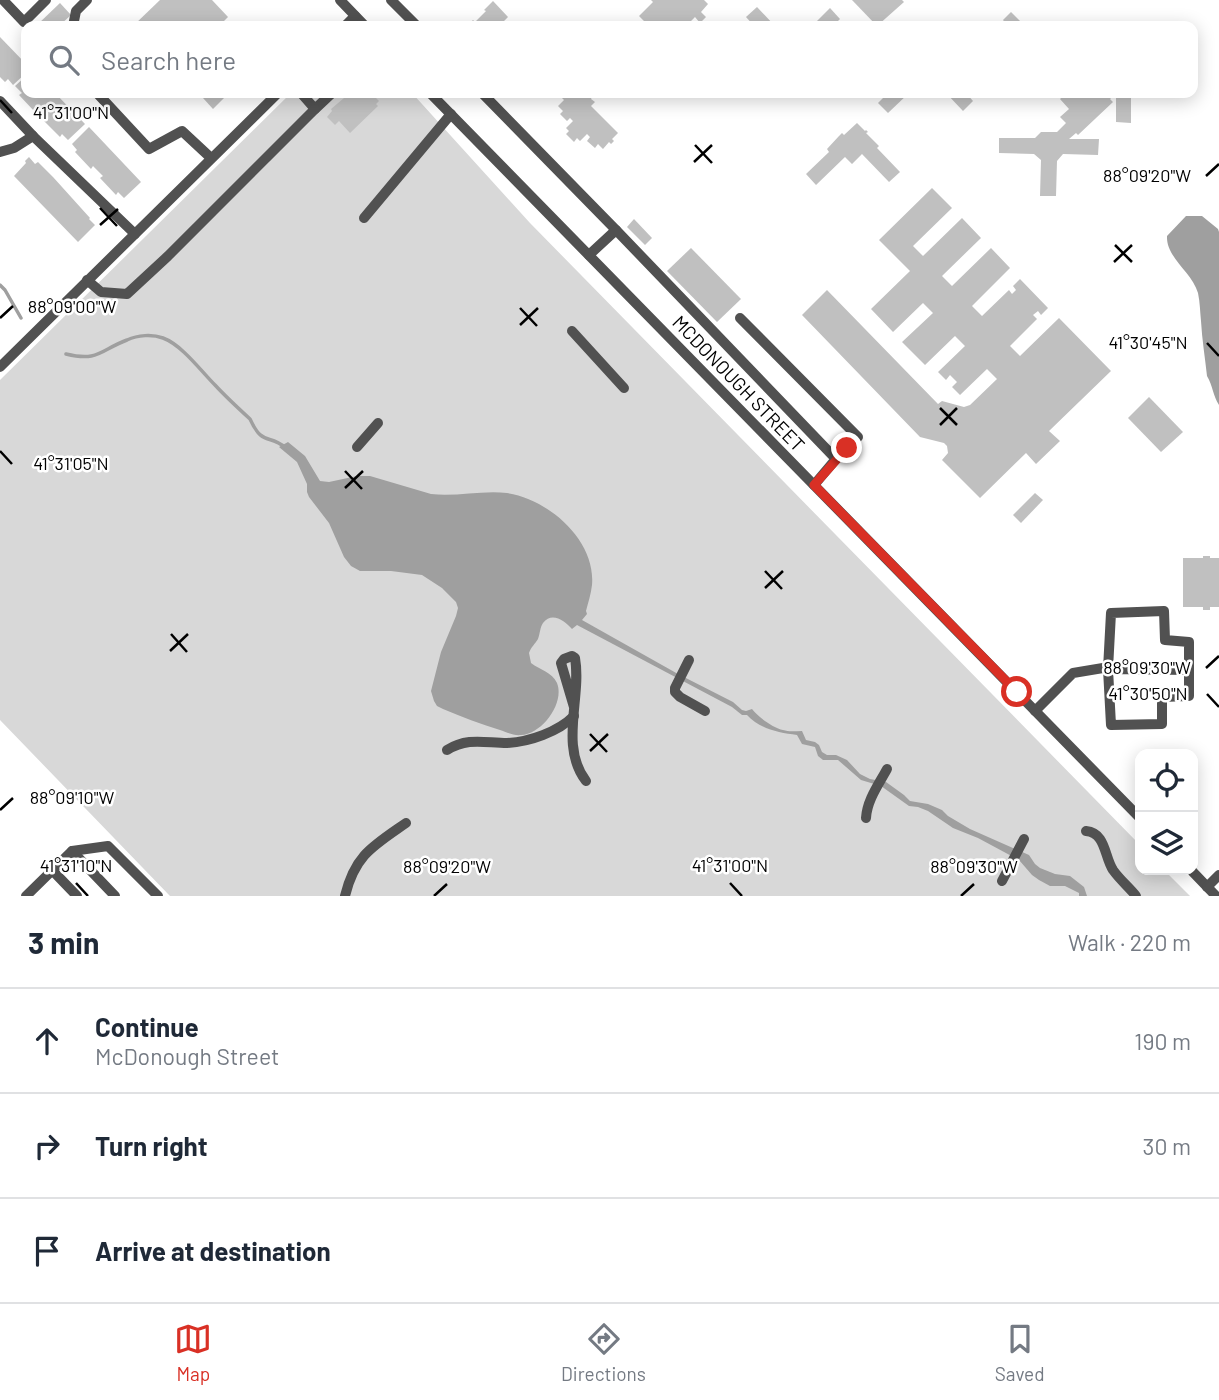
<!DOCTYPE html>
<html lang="en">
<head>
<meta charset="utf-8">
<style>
  :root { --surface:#fff; --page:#f6f6f7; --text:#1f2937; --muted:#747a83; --line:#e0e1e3; --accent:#d93025 }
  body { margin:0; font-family:Barlow,sans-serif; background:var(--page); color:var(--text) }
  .controls { position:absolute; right:21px; bottom:21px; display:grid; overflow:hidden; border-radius:14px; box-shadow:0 4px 18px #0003 }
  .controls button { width:63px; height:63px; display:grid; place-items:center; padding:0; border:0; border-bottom:2px solid var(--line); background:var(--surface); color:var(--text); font:35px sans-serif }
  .stop { position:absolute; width:21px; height:21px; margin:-16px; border:5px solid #d93025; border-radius:50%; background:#fff }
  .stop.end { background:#d93025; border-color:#fff; box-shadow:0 2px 7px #0008 }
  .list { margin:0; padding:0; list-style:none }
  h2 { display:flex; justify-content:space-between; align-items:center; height:91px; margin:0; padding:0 28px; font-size:30px }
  h2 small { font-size:23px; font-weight:400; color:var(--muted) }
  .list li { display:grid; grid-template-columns:46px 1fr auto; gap:21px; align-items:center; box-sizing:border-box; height:105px; padding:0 28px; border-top:2px solid var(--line) }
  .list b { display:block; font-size:26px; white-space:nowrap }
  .list p { margin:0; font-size:23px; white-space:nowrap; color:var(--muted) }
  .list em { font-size:23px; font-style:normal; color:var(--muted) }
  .icon { flex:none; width:38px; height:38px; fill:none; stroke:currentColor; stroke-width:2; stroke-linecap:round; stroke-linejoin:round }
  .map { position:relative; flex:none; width:1219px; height:896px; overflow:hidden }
  .search { position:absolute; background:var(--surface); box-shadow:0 4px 18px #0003; left:21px; right:21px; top:21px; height:77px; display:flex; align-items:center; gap:18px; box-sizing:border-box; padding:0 24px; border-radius:14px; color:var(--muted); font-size:26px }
  .sheet { height:406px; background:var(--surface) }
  nav { display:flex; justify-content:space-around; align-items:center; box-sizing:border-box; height:98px; border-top:2px solid var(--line); background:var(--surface); font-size:19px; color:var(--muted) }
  nav a { display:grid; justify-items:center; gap:4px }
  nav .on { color:var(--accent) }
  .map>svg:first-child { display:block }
</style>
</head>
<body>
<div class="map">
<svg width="1219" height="896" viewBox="0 0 1219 896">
  <rect width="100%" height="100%" fill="#fff"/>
  <!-- green -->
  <polygon fill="#d8d8d8" points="291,93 412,93 530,223 1140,845 1140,870 1164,870 1190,896 170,896 0,720 0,380"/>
  <!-- water -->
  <g fill="#9f9f9f">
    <path d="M 1186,216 L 1202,216 L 1218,229 L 1219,232 L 1219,405 C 1213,396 1213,386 1207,376 C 1205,358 1202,339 1201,321 C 1200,312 1200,302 1198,293 C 1192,272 1166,258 1167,236 Z"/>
    <path d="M 288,442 L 305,456 L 320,481 L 329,482 L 357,476 L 370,476 L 431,494 C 456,497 482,490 507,493 C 548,499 596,540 592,585 C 591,594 588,603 586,611 L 587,614 L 582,620 L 678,674 L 733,702 L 742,710 L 746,711 L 752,709 C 757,716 773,728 783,730 C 789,732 795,731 802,731 L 806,740 L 815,742 L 819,745 L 822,752 L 827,755 L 836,755 L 847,760 L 860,774 L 870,779 L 886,782 L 904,795 L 910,801 L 928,804 L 942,810 L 948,816 L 970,829 L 1029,855 L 1035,864 L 1040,868 L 1055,874 L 1070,876 L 1084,887 L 1087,896 L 1079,896 L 1079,893 L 1065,886 L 1050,886 L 1039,880 L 1032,875 L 1019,860 L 978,838 L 953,828 L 928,811 L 918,807 L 909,806 L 881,786 L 861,780 L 838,760 L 823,760 L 818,756 L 815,747 L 802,744 L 797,735 C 779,733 760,729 747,715 L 742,715 L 732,707 L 577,625 L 572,629 C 565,621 552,611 543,623 C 540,627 540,634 538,639 C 535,644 531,647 529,653 L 531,663 C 540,670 552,672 557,683 C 565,703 542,734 521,735 C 514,736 506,732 500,730 C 480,724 462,717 443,709 L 437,706 L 434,701 L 431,691 L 441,652 L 456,616 L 458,608 L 456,602 L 442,588 L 422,575 L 391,571 L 360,571 L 351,566 L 344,557 L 329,523 L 309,497 L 307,492 L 307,484 L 297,462 L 279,447 Z"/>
  </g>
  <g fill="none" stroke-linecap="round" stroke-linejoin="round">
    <!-- stream -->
    <g stroke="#9f9f9f" stroke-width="3.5">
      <polyline points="0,285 5,290 21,318"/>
      <path d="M 66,354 C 99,362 100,350 127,340 C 138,335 152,334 163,338 C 182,345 201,371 215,385 C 226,397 238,408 250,419 C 263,447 268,433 286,448"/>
    </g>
  </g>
  <!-- building -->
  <g fill="#c0c0c0">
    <polygon points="160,0 212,0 228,17 219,26 133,26"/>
    <polygon points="651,0 704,0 708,4 701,12 706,17 700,23 695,17 688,24 690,26 649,26 639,16 653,2"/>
    <polygon points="852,0 902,0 904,2 877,26"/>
    <polygon points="493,1 508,17 499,26 467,26 473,20 475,22 486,11 484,10"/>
    <polygon points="60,3 71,15 59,26 36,26"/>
    <polygon points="757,7 775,26 754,26 746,17"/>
    <polygon points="830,8 840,19 833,26 812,26"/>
    <polygon points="1011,12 1024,25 1023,26 1008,26 1003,20"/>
    <polygon points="0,37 26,64 26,73 13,85 8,79 5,82 0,77"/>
    <polygon points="26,76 26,93 55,93 85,124 68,140 62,134 60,137 44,121 47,118 38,109 35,112 19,95 22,93 15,86"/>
    <polygon points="208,93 229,93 213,109 203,98"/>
    <polygon points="350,93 365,93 368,96 371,93 379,101 376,104 378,106 350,133 339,121 335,125 327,117 332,111 331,109"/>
    <polygon points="571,93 577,93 583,98 588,93 592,97 591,99 595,102 591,106 618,133 612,139 614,141 611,144 609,142 603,149 598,144 595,148 587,141 590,137 587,134 580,141 577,138 574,142 566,134 569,131 566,128 573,121 570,118 567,121 560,114 563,111 558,106 564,100 562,98 565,95 567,97"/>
    <polygon points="888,93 909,93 888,113 878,103"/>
    <polygon points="946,93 966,93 973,101 963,111"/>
    <polygon points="1066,93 1131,93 1131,123 1116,122 1116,93 1110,99 1113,102 1078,135 1076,133 1069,139 1099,139 1098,155 1063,154 1057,161 1056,196 1040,196 1041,160 1034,154 999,153 999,138 1035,138 1041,132 1057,132 1066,123 1060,117 1069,109 1060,99"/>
    <polygon points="857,123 865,131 866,130 868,132 866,133 879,146 877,148 900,172 889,182 862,154 852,164 845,157 816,185 806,174 829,152 827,149 839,136 842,133 844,135"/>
    <polygon points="89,127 141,182 124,198 118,192 116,195 100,178 103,176 93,166 91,169 75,152 77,150 72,144"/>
    <polygon points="29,157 35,164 38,162 53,177 90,218 89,219 95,225 78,242 14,176 26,163 25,161"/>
    <polygon points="932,188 952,208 913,246 923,256 962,218 981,238 942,276 952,286 991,248 1010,268 972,306 982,316 1009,290 1012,294 1016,290 1013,286 1020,279 1048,308 1041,315 1038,311 1033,315 1037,319 1010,346 1020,356 1059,318 1111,371 1049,431 1060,441 1036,464 1026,453 980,498 942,460 948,453 947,446 944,443 920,437 802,315 827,290 938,404 942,401 964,407 970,405 997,379 987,369 960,395 952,387 957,382 950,375 946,380 938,372 965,346 955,336 925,365 902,342 933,313 923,303 893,332 871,309 910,271 879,240"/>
    <polygon points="634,219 652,238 645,245 627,227"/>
    <polygon points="691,248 741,299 717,322 667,271"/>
    <polygon points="1149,397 1183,432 1161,452 1128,418"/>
    <polygon points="1035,493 1043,500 1021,523 1013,515"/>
    <polygon points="1203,556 1210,556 1210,558 1219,558 1219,607 1210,607 1210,610 1203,610 1203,607 1183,607 1183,558 1203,558"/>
  </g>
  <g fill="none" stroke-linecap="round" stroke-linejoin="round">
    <!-- minor -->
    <g stroke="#515151" stroke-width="10">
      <polyline points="3,0 24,22 46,0"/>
      <polyline points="340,0 365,26"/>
      <polyline points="391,0 417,26"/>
      <polyline points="73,26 76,11 87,0"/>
      <polyline points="345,26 355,16"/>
      <polyline points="97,93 149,149 182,131 211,158"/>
      <polyline points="301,93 315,109 332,93"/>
      <polyline points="430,93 1140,818"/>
      <polyline points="482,93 616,230"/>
      <polyline points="0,101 33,136 135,234"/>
      <polyline points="0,152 14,148 33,136"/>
      <polyline points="364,218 451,114"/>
      <polyline points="589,255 616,230 836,459 814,485"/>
      <polyline points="87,280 101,292 127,294 168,256 315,109"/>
      <polyline points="740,318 858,437 836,459"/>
      <polyline points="572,331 624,388"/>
      <polyline points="0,367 278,93"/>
      <polyline points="357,447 378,423"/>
      <polyline points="689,660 675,688 675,692 680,697 705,711"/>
      <path d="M 574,707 L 561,663 L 564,659 L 572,656 L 575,658 C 582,697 559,746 586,781"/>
      <polyline points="1035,711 1073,673 1103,668 1108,669 1111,725 1162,724 1162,697 1189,696 1189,642 1165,640 1164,611 1111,613 1108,669 1189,670"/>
      <path d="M 447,750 C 468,737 485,743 507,743 C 529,742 558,732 574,716"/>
      <path d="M 866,818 C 867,800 879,784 887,769"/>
      <path d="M 1086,831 C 1106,833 1104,856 1113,870 C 1120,880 1129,887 1136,896"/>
      <polyline points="72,851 115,896"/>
      <polyline points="52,870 77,896"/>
      <polyline points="1191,870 1216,896"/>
      <polyline points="1002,881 1024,839"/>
      <polyline points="1207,887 1219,875"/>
      <polyline points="26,896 72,851 108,846 158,896"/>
      <path d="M 345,896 C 355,855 373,846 406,823"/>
    </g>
  </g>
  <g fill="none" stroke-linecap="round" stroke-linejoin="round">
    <!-- route -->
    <polyline stroke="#d93025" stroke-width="9" points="847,448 814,485 1017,692"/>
  </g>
  <!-- ticks -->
  <path fill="none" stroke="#000" stroke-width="2.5" d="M 0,100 L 12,113M 695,145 L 712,163M 694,162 L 712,145M 1206,176 L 1219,164M 100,208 L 117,226M 100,225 L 118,209M 1115,245 L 1132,262M 1114,262 L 1132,245M 520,308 L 537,326M 0,318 L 13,306M 520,325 L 538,308M 1207,343 L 1219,356M 940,408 L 957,425M 940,425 L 957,408M 0,451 L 12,464M 345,471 L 362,489M 345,488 L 363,471M 765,571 L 782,589M 765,588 L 783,571M 171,634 L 187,652M 170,651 L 188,634M 1206,668 L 1219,656M 1207,694 L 1219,707M 590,734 L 607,752M 590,751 L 608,734M 0,810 L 13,798M 76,883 L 88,896M 730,883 L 742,896M 434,896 L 447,884M 961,896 L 974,884"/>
  <g text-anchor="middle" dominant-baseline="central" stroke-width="5" stroke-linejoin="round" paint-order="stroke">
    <!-- street labels -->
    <g font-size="19" fill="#000" stroke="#fff">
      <text transform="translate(739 383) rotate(46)">MCDONOUGH STREET</text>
    </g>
  </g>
  <g font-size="18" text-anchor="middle" fill="#000" stroke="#fff" stroke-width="5" stroke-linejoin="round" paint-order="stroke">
    <text x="71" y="119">41°31'00"N</text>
    <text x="1147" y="182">88°09'20"W</text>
    <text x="72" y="313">88°09'00"W</text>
    <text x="1148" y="349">41°30'45"N</text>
    <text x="71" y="470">41°31'05"N</text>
    <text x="1147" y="674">88°09'30"W</text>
    <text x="1148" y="700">41°30'50"N</text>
    <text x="72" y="804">88°09'10"W</text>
    <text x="76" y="872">41°31'10"N</text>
    <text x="730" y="872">41°31'00"N</text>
    <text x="447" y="873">88°09'20"W</text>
    <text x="974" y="873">88°09'30"W</text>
  </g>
</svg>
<div class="controls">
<button><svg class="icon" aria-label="locate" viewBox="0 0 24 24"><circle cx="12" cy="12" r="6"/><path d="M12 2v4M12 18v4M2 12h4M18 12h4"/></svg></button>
<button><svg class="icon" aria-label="layers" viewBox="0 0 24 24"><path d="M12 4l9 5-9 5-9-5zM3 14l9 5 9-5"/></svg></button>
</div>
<div class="stop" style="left:1017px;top:692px"></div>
<div class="stop end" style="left:847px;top:448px"></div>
<div class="search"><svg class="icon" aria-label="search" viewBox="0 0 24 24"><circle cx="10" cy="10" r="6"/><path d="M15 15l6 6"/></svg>Search here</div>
</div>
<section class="sheet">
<h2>3 min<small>Walk · 220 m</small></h2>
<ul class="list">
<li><svg class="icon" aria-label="ahead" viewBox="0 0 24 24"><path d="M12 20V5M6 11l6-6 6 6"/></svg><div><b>Continue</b><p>McDonough Street</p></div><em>190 m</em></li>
<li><svg class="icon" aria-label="right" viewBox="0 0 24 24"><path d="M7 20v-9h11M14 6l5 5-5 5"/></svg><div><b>Turn right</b></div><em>30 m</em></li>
<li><svg class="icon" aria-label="arrive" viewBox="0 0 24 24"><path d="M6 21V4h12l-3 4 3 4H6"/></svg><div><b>Arrive at destination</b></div></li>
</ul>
</section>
<nav>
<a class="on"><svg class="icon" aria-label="map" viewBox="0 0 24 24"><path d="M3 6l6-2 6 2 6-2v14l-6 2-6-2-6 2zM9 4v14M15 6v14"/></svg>Map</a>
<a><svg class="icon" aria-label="directions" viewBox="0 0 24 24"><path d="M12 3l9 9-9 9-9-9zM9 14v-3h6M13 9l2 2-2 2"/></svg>Directions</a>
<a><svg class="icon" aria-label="saved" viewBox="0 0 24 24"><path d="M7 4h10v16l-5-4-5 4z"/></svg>Saved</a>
</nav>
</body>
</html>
